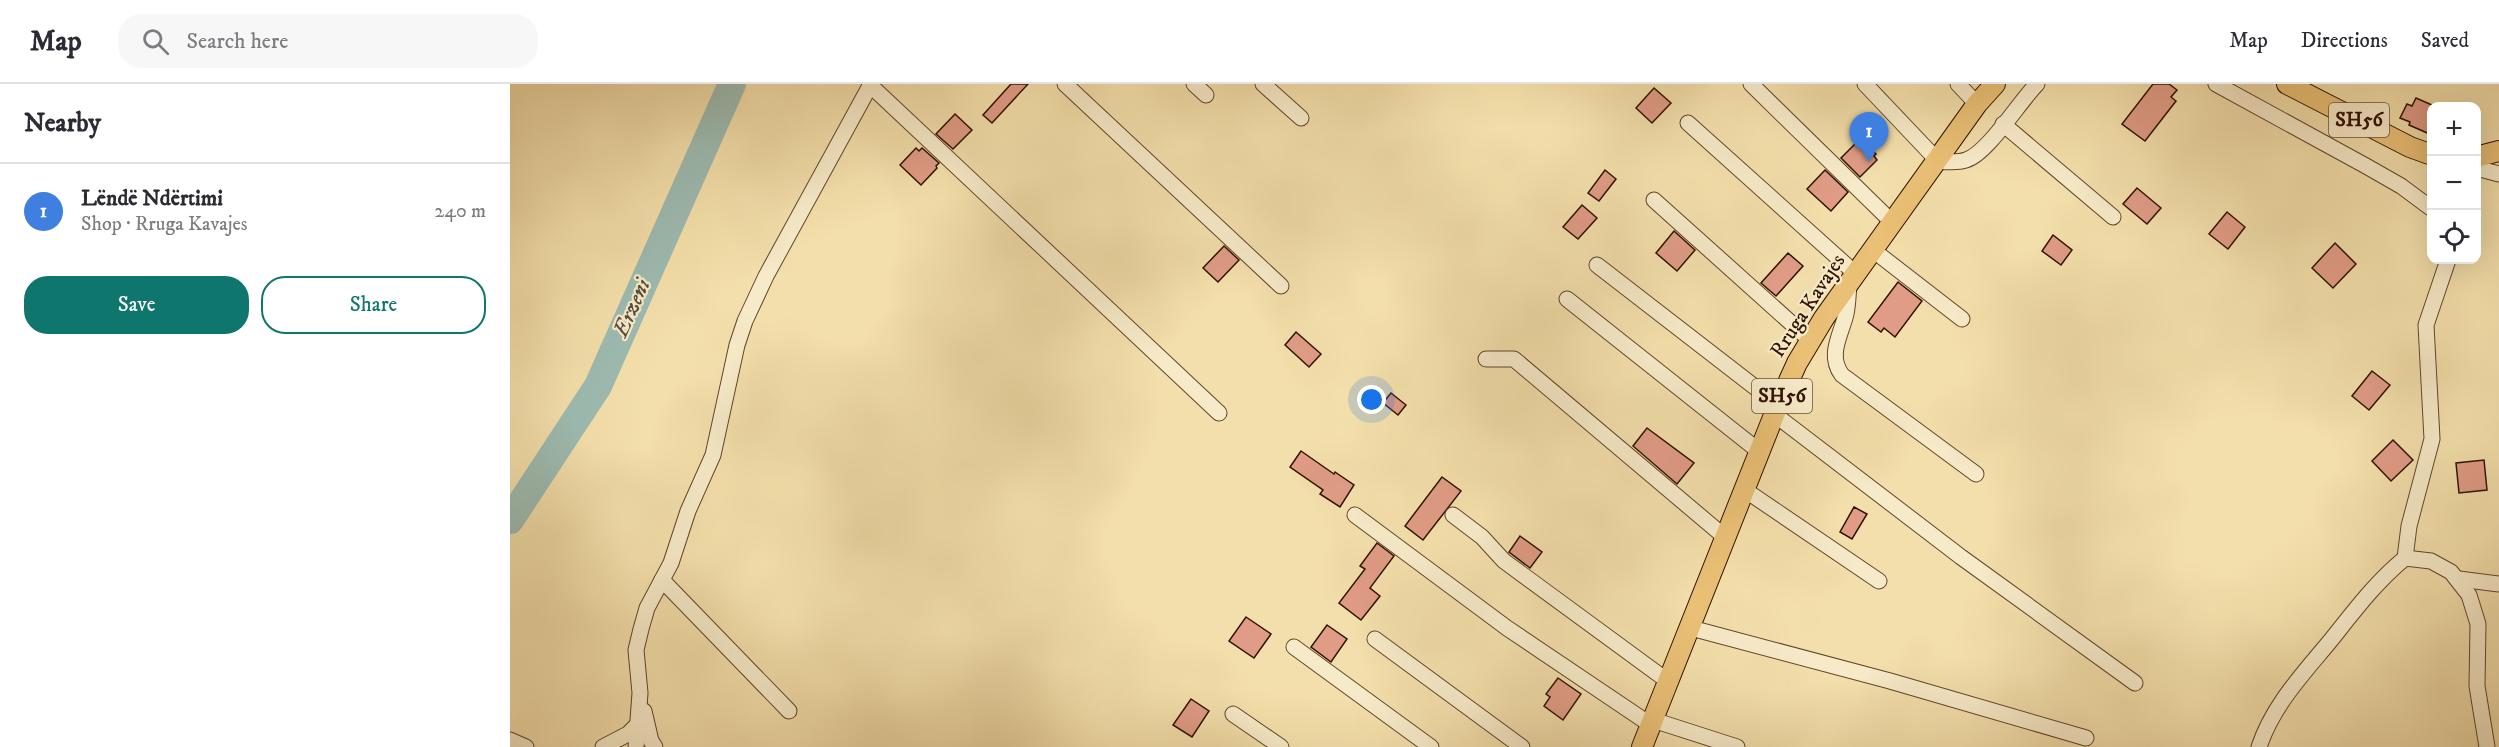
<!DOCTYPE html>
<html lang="en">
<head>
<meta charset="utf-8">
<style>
  :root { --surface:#fff; --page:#f7f7f7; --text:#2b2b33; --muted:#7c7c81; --line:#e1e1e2; --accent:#0f766e }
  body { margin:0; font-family:"IM FELL DW Pica",serif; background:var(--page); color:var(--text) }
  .controls { position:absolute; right:18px; top:18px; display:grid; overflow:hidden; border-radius:12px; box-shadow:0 6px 24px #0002 }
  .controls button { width:54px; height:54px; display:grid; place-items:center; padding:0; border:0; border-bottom:2px solid var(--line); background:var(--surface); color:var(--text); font:30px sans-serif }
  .you { position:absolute; left:862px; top:316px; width:21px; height:21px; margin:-15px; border:4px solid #fff; border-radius:50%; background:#1a73e8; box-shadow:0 0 0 9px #1a73e833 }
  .badge { display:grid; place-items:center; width:39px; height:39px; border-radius:50%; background:var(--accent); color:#fff; font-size:20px; font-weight:700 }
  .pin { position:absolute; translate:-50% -50px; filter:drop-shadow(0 2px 3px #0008) }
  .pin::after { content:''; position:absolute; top:32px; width:21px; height:18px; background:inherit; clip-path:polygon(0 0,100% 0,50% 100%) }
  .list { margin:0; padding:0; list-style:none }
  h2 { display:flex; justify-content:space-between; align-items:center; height:78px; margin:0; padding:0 24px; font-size:26px }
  h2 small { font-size:20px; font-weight:400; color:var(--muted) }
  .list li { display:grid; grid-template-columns:39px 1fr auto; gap:18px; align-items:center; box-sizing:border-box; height:96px; padding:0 24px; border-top:2px solid var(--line) }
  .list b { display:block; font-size:22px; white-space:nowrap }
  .list p { margin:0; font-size:20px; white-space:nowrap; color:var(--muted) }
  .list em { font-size:20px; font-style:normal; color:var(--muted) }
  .actions { display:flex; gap:12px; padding:18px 24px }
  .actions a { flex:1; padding:14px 0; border:2px solid var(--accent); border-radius:24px; text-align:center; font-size:21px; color:var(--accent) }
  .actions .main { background:var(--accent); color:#fff }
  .icon { flex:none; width:33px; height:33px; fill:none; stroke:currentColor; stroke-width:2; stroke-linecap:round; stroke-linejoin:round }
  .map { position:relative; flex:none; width:1989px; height:663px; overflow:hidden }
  header { display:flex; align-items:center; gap:36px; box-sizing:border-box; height:84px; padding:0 30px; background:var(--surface); border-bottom:2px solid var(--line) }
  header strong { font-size:28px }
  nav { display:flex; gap:33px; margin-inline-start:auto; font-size:21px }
  .search { width:420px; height:54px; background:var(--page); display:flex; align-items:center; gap:15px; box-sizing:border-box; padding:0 21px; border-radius:24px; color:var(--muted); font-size:22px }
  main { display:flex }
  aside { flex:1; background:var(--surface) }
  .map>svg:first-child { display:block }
</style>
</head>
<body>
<header>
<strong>Map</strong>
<div class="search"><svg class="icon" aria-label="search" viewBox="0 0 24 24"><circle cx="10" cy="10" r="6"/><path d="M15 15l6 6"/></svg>Search here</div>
<nav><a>Map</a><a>Directions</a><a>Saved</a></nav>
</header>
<main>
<aside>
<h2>Nearby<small></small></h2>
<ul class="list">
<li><span class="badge" style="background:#3f7fe0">1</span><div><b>Lëndë Ndërtimi</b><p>Shop · Rruga Kavajes</p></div><em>240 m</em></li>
</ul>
<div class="actions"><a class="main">Save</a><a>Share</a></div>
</aside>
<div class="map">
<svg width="1989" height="663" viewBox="0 0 1989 663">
  <rect width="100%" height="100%" fill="#f3dfab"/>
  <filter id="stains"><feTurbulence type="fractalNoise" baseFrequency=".00333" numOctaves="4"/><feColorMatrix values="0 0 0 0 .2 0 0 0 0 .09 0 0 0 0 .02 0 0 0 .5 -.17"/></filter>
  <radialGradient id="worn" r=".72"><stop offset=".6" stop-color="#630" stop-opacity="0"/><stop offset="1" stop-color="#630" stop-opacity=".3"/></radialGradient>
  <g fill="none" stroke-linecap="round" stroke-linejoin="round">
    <!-- river -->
    <polyline stroke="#9dbbb1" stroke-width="28" points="0,436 88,302 222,0"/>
  </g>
  <!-- building -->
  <g fill="#e09c86" stroke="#2f1200" stroke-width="1.5">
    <polygon points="501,0 518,0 482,39 473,31"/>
    <polygon points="1643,0 1659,0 1667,6 1661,13 1666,17 1635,57 1612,40"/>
    <polygon points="1144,4 1161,19 1142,39 1126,24"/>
    <polygon points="1906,14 1922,21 1922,51 1899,41 1900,38 1890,34 1897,20 1902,22"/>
    <polygon points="445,30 462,46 443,65 426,50"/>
    <polygon points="1350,55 1366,70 1364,72 1367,76 1350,93 1331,74"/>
    <polygon points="406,64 409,67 412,64 429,79 426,82 427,84 411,101 390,81"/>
    <polygon points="1095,86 1106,95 1089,117 1078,109"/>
    <polygon points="1315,86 1338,108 1321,127 1297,105"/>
    <polygon points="1627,104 1651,124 1637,140 1613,120"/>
    <polygon points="1072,121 1087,134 1068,155 1053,143"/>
    <polygon points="1717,128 1735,143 1718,165 1699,150"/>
    <polygon points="1164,147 1185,166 1167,187 1146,169"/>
    <polygon points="1543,151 1562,166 1551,181 1532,167"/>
    <polygon points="1825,159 1846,180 1823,204 1802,184"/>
    <polygon points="714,162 729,176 708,198 693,184"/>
    <polygon points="1278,169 1293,182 1266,212 1251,199"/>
    <polygon points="1388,198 1412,217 1385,253 1374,244 1371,248 1358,238"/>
    <polygon points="786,248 811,270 799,283 775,261"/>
    <polygon points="1862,287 1880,301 1859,326 1842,312"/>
    <polygon points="881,309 896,321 888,331 873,319"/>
    <polygon points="1137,344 1184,379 1167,400 1123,362"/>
    <polygon points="1883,356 1903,376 1881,397 1862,377"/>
    <polygon points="791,367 824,390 825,388 844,401 830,423 810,410 813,406 780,383"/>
    <polygon points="1974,376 1977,406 1949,409 1946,379"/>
    <polygon points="932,393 951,407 913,456 895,442"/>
    <polygon points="1344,423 1357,430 1342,455 1330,448"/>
    <polygon points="1010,452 1032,468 1020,484 999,468"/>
    <polygon points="867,459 884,472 860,504 870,512 851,536 829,519 855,485 850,482"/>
    <polygon points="736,533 761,550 744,574 719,557"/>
    <polygon points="817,541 837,555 821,578 801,563"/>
    <polygon points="1048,594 1071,610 1053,636 1034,622 1040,613 1036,610"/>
    <polygon points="681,615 699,627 682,653 663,641"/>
  </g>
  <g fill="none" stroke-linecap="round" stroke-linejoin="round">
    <!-- minor casing -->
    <g stroke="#60452b" stroke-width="17">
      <g id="minor">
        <polyline points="555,0 771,202"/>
        <polyline points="684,0 696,11"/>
        <polyline points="753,0 791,34"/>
        <polyline points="1241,0 1383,139"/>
        <path d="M 1355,0 L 1428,77 C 1437,78 1447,79 1456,76 C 1478,69 1509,18 1527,0"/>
        <polyline points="1448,0 1467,20"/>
        <polyline points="1706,0 1856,82 1891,102 1922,125"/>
        <polyline points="360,1 709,329"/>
        <polyline points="1178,39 1346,190"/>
        <polyline points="1493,40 1603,133"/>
        <polyline points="1966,84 1989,90"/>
        <polyline points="1144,116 1300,256"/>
        <polyline points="1363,166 1452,235"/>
        <polyline points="1087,181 1268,321"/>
        <path d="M 1339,201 C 1338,211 1338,221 1336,230 C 1331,251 1317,271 1332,291 L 1466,390"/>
        <polyline points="1057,215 1250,368"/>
        <polyline points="976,275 1004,275 1216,454"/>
        <polyline points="1264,330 1451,473 1625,599"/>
        <polyline points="1235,406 1369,497"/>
        <polyline points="845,431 997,544 1141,641"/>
        <polyline points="943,431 972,453 994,477 1159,598"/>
        <polyline points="1895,474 1921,477 1941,488 1959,511 1968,540 1967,602 1977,663"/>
        <polyline points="1949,495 1989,500"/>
        <polyline points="152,496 279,627"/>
        <polyline points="1181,544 1380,597 1576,654"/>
        <polyline points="865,555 1012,663"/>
        <polyline points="784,563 921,663"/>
        <polyline points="134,627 141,657 145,663"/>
        <polyline points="723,630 771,663"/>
        <polyline points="1143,636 1227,663"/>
        <polyline points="0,656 16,663"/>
        <polyline points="93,663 118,650 128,640"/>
        <polyline points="126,663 130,609 126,566 131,545 137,524 161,479 178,427 203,371 227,261 235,237 256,192 361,0"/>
        <path d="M 1749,663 C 1763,621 1793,590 1821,556 C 1845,526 1865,499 1895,474 L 1899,442 L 1922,355 L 1916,241 L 1938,176"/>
      </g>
    </g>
    <!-- major casing -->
    <g stroke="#2f1200" stroke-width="22">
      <g id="major">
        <polyline points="1777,0 1900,63 1922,71"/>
        <polyline points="1966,73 1989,67"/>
        <polyline points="1132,663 1268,321 1287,279 1314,234 1467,20 1485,0"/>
      </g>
    </g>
    <!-- minor -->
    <use href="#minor" stroke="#f7eac8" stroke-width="15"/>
    <!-- major -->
    <use href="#major" stroke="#eac076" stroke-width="20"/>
  </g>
  <g text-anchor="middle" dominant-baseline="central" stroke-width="4.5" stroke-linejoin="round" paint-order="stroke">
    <!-- shield labels -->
    <g fill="#f7eac8" stroke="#6b533c" stroke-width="1.5">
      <rect x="1819" y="19" width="60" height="34" rx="4.5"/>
      <rect x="1242" y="295" width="60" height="34" rx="4.5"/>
    </g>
    <g font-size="20" font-weight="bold" fill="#2f1200">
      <text x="1849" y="36">SH56</text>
      <text x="1272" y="312">SH56</text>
    </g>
    <!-- street labels -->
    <g font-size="21" fill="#2f1200" stroke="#f7eac8">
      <text transform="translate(1298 222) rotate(-57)">Rruga Kavajes</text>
    </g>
    <!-- water labels -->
    <g font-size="22" font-style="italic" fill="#564d3e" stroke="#f7eac8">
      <text transform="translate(122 224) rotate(-66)">Erzeni</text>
    </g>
  </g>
  <rect width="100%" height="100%" filter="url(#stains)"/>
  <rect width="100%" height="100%" fill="url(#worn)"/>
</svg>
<div class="controls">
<button>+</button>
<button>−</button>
<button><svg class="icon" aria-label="locate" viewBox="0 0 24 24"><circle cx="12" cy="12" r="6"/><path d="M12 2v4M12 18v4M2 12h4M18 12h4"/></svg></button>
</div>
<div class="you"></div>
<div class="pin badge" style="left:1359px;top:78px;background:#3f7fe0">1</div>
</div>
</main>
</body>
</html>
